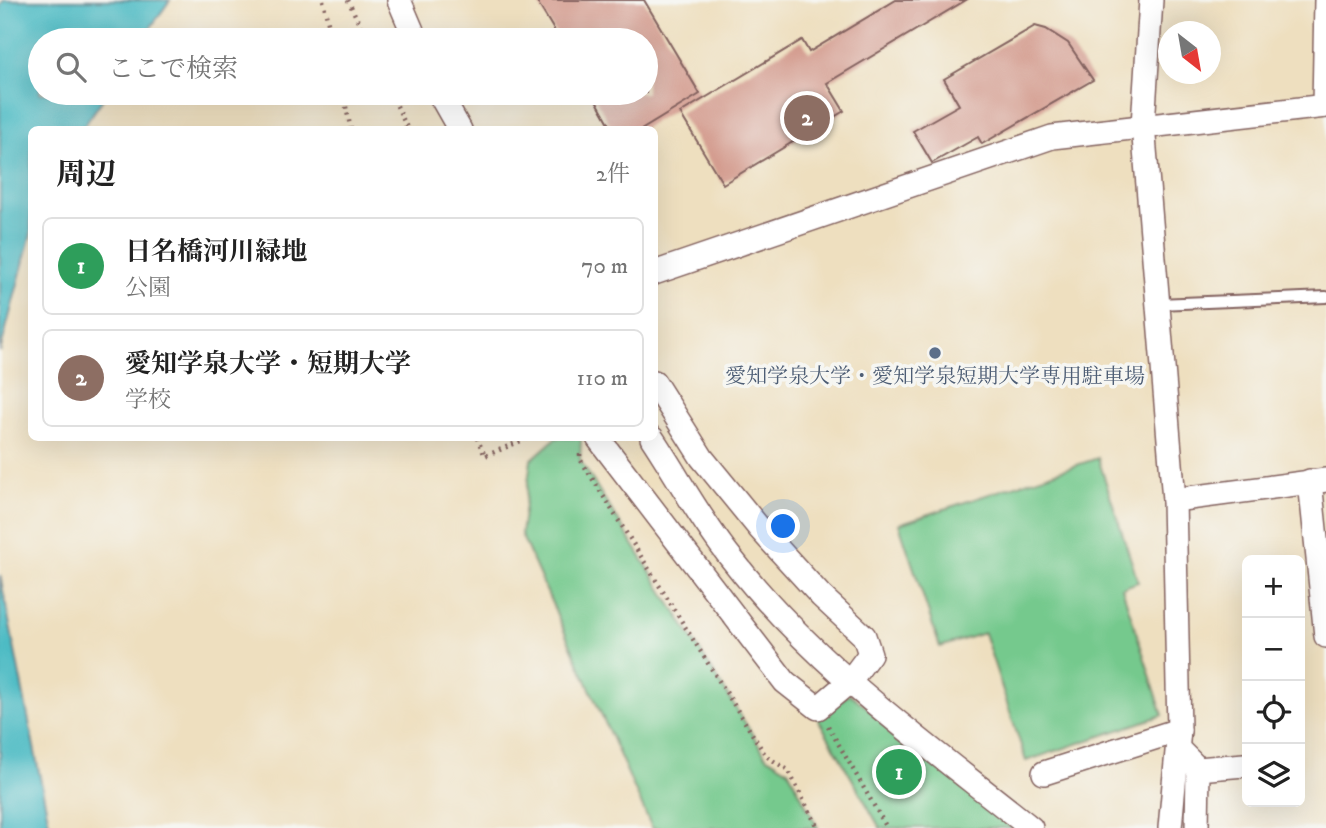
<!DOCTYPE html>
<html lang="ja">
<head>
<meta charset="utf-8">
<style>
  :root { --surface:#fff; --page:#f6f6f6; --text:#222; --muted:#767676; --line:#e0e0e0; --accent:#b45309 }
  body { margin:0; font-family:"IM FELL DW Pica","Noto Serif JP",serif; background:var(--page); color:var(--text) }
  .controls { position:absolute; right:21px; bottom:21px; display:grid; overflow:hidden; border-radius:10px; box-shadow:0 7px 28px #0002 }
  .controls button { width:63px; height:63px; display:grid; place-items:center; padding:0; border:0; border-bottom:2px solid var(--line); background:var(--surface); color:var(--text); font:35px sans-serif }
  .compass { position:absolute; left:1158px; top:21px; width:63px; height:63px; border-radius:50%; background:var(--surface); box-shadow:0 7px 28px #0002; rotate:149deg }
  .you { position:absolute; left:784px; top:527px; width:24px; height:24px; margin:-18px; border:5px solid #fff; border-radius:50%; background:#1a73e8; box-shadow:0 0 0 10px #1a73e833 }
  .badge { display:grid; place-items:center; width:46px; height:46px; border-radius:50%; background:var(--accent); color:#fff; font-size:23px; font-weight:700 }
  .pin { position:absolute; translate:-50% -50%; border:4px solid #fff; box-shadow:0 2px 7px #0006 }
  .list { margin:0; padding:0; list-style:none }
  h2 { display:flex; justify-content:space-between; align-items:center; height:91px; margin:0; padding:0 28px; font-size:30px }
  h2 small { font-size:23px; font-weight:400; color:var(--muted) }
  .list li { display:grid; grid-template-columns:46px 1fr auto; gap:21px; align-items:center; box-sizing:border-box; height:98px; margin:0 14px 14px; padding:0 14px; border:2px solid var(--line); border-radius:10px }
  .list b { display:block; font-size:26px; white-space:nowrap }
  .list p { margin:0; font-size:23px; white-space:nowrap; color:var(--muted) }
  .list em { font-size:23px; font-style:normal; color:var(--muted) }
  .icon { flex:none; width:38px; height:38px; fill:none; stroke:currentColor; stroke-width:2; stroke-linecap:round; stroke-linejoin:round }
  .map { position:relative; flex:none; width:1326px; height:828px; overflow:hidden }
  .search { position:absolute; background:var(--surface); box-shadow:0 7px 28px #0002; left:28px; top:28px; width:630px; height:77px; display:flex; align-items:center; gap:18px; box-sizing:border-box; padding:0 24px; border-radius:38px; color:var(--muted); font-size:26px }
  .panel { position:absolute; background:var(--surface); box-shadow:0 7px 28px #0002; left:28px; top:126px; width:630px; height:315px; border-radius:10px }
  .map>svg:first-child { display:block }
</style>
</head>
<body>
<div class="map">
<svg width="1326" height="828" viewBox="0 0 1326 828">
  <rect width="100%" height="100%" fill="#f6f6f2"/>
  <filter id="ink" filterUnits="userSpaceOnUse"><feTurbulence type="fractalNoise" baseFrequency=".0143" numOctaves="2"/><feDisplacementMap in="SourceGraphic" scale="14" xChannelSelector="R" yChannelSelector="G"/><feConvolveMatrix kernelMatrix="1 2 1 2 8 2 1 2 1" color-interpolation-filters="sRGB"/></filter>
  <filter id="wash" filterUnits="userSpaceOnUse"><feTurbulence type="fractalNoise" baseFrequency=".00686" numOctaves="4" result="noise"/><feDisplacementMap in="SourceGraphic" scale="28" xChannelSelector="R" yChannelSelector="G"/><feGaussianBlur stdDeviation="1.57" result="paint"/><feColorMatrix in="noise" values="0 0 0 0 0 0 0 0 0 0 0 0 0 0 0 0 0 1.4 0 .05"/><feComposite in="paint" operator="in"/></filter>
  <g filter="url(#wash)">
    <rect width="100%" height="100%" fill="#eedfbf"/>
    <!-- green -->
    <g fill="#75c98d" stroke="#60745c" stroke-width="2">
      <polygon points="556,438 581,438 580,460 766,756 788,770 818,828 652,828 521,534 531,460"/>
      <polygon points="1098,458 1138,582 1122,588 1163,715 1026,761 984,633 940,647 899,524"/>
      <polygon points="850,694 1021,828 880,828 817,717"/>
    </g>
    <!-- water -->
    <g fill="#4dbbc4" stroke="#4c6d78" stroke-width="2">
      <polygon points="4,0 170,0 142,40 40,40 40,93 107,93 82,129 32,130 31,234 0,352 0,6"/>
      <polygon points="0,575 50,828 0,828"/>
    </g>
    <g id="blocks">
      <!-- building -->
      <g fill="#d49d90">
        <polygon points="536,0 644,0 700,94 641,130 613,130 592,93 646,93 646,40 560,40"/>
        <polygon points="896,0 966,0 827,83 844,111 723,184 680,113 802,40 809,52"/>
        <polygon points="1035,26 1046,29 1068,43 1093,80 982,144 978,137 932,163 913,131 959,105 944,79"/>
      </g>
    </g>
  </g>
  <g filter="url(#ink)">
    <use href="#blocks" fill-opacity="0" stroke="#83625f" stroke-width="2"/>
    <g fill="none" stroke-linecap="round" stroke-linejoin="round">
      <!-- lane casing -->
      <g stroke="#83625f" stroke-width="14">
        <polyline id="lane" points="1158,304 1326,297"/>
      </g>
      <!-- street casing -->
      <g stroke="#83625f" stroke-width="26">
        <g id="street">
          <polyline points="399,0 416,40"/>
          <polyline points="1151,0 1143,125 1174,500 1179,730 1170,828"/>
          <polyline points="439,93 460,130"/>
          <polyline points="1324,106 1326,0"/>
          <polyline points="654,273 1052,137 1326,106"/>
          <polyline points="598,438 785,682 818,708 849,682 870,654 864,636 821,596 760,529 702,458 654,382"/>
          <path d="M 652,438 C 678,477 701,521 731,558 C 814,665 926,744 1031,828"/>
          <polyline points="1310,481 1326,636"/>
          <polyline points="1174,500 1326,480"/>
          <polyline points="1178,749 1198,769 1197,828"/>
          <polyline points="1198,769 1244,765"/>
          <polyline points="1044,773 1179,730"/>
        </g>
      </g>
      <!-- path -->
      <g stroke="#83625f" stroke-width="4.5" stroke-dasharray="2 5" stroke-linecap="butt">
        <polyline points="323,0 332,40"/>
        <polyline points="348,0 367,40"/>
        <polyline points="343,93 351,130"/>
        <polyline points="391,93 408,130"/>
        <polyline points="477,438 485,456 528,438"/>
        <polyline points="580,454 580,459 766,756 788,770 818,828"/>
        <polyline points="828,726 887,828"/>
      </g>
      <!-- lane -->
      <use href="#lane" stroke="#fff" stroke-width="10"/>
      <!-- street -->
      <use href="#street" stroke="#fff" stroke-width="23"/>
    </g>
  </g>
  <!-- markers -->
  <circle fill="#5c6f8a" stroke="#f6f6f2" stroke-width="2.5" cx="935" cy="353" r="7"/>
  <g text-anchor="middle" dominant-baseline="central" stroke-width="7" stroke-linejoin="round" paint-order="stroke">
    <!-- service labels -->
    <g font-size="21" fill="#4e5e75" stroke="#f6f6f2">
      <text x="935" y="377">愛知学泉大学・愛知学泉短期大学専用駐車場</text>
    </g>
  </g>
</svg>
<div class="controls">
<button>+</button>
<button>−</button>
<button><svg class="icon" aria-label="locate" viewBox="0 0 24 24"><circle cx="12" cy="12" r="6"/><path d="M12 2v4M12 18v4M2 12h4M18 12h4"/></svg></button>
<button><svg class="icon" aria-label="layers" viewBox="0 0 24 24"><path d="M12 4l9 5-9 5-9-5zM3 14l9 5 9-5"/></svg></button>
</div>
<svg class="compass" viewBox="-18 -18 36 36"><path d="M0-13l5 13h-10z" fill="#e53935"/><path d="M0 13l5-13h-10z" fill="#767676"/></svg>
<div class="you"></div>
<div class="pin badge" style="left:899px;top:772px;background:#2e9e5b">1</div>
<div class="pin badge" style="left:807px;top:118px;background:#8d6e63">2</div>
<div class="search"><svg class="icon" aria-label="search" viewBox="0 0 24 24"><circle cx="10" cy="10" r="6"/><path d="M15 15l6 6"/></svg>ここで検索</div>
<section class="panel">
<h2>周辺<small>2件</small></h2>
<ul class="list">
<li><span class="badge" style="background:#2e9e5b">1</span><div><b>日名橋河川緑地</b><p>公園</p></div><em>70 m</em></li>
<li><span class="badge" style="background:#8d6e63">2</span><div><b>愛知学泉大学・短期大学</b><p>学校</p></div><em>110 m</em></li>
</ul>
</section>
</div>
</body>
</html>
